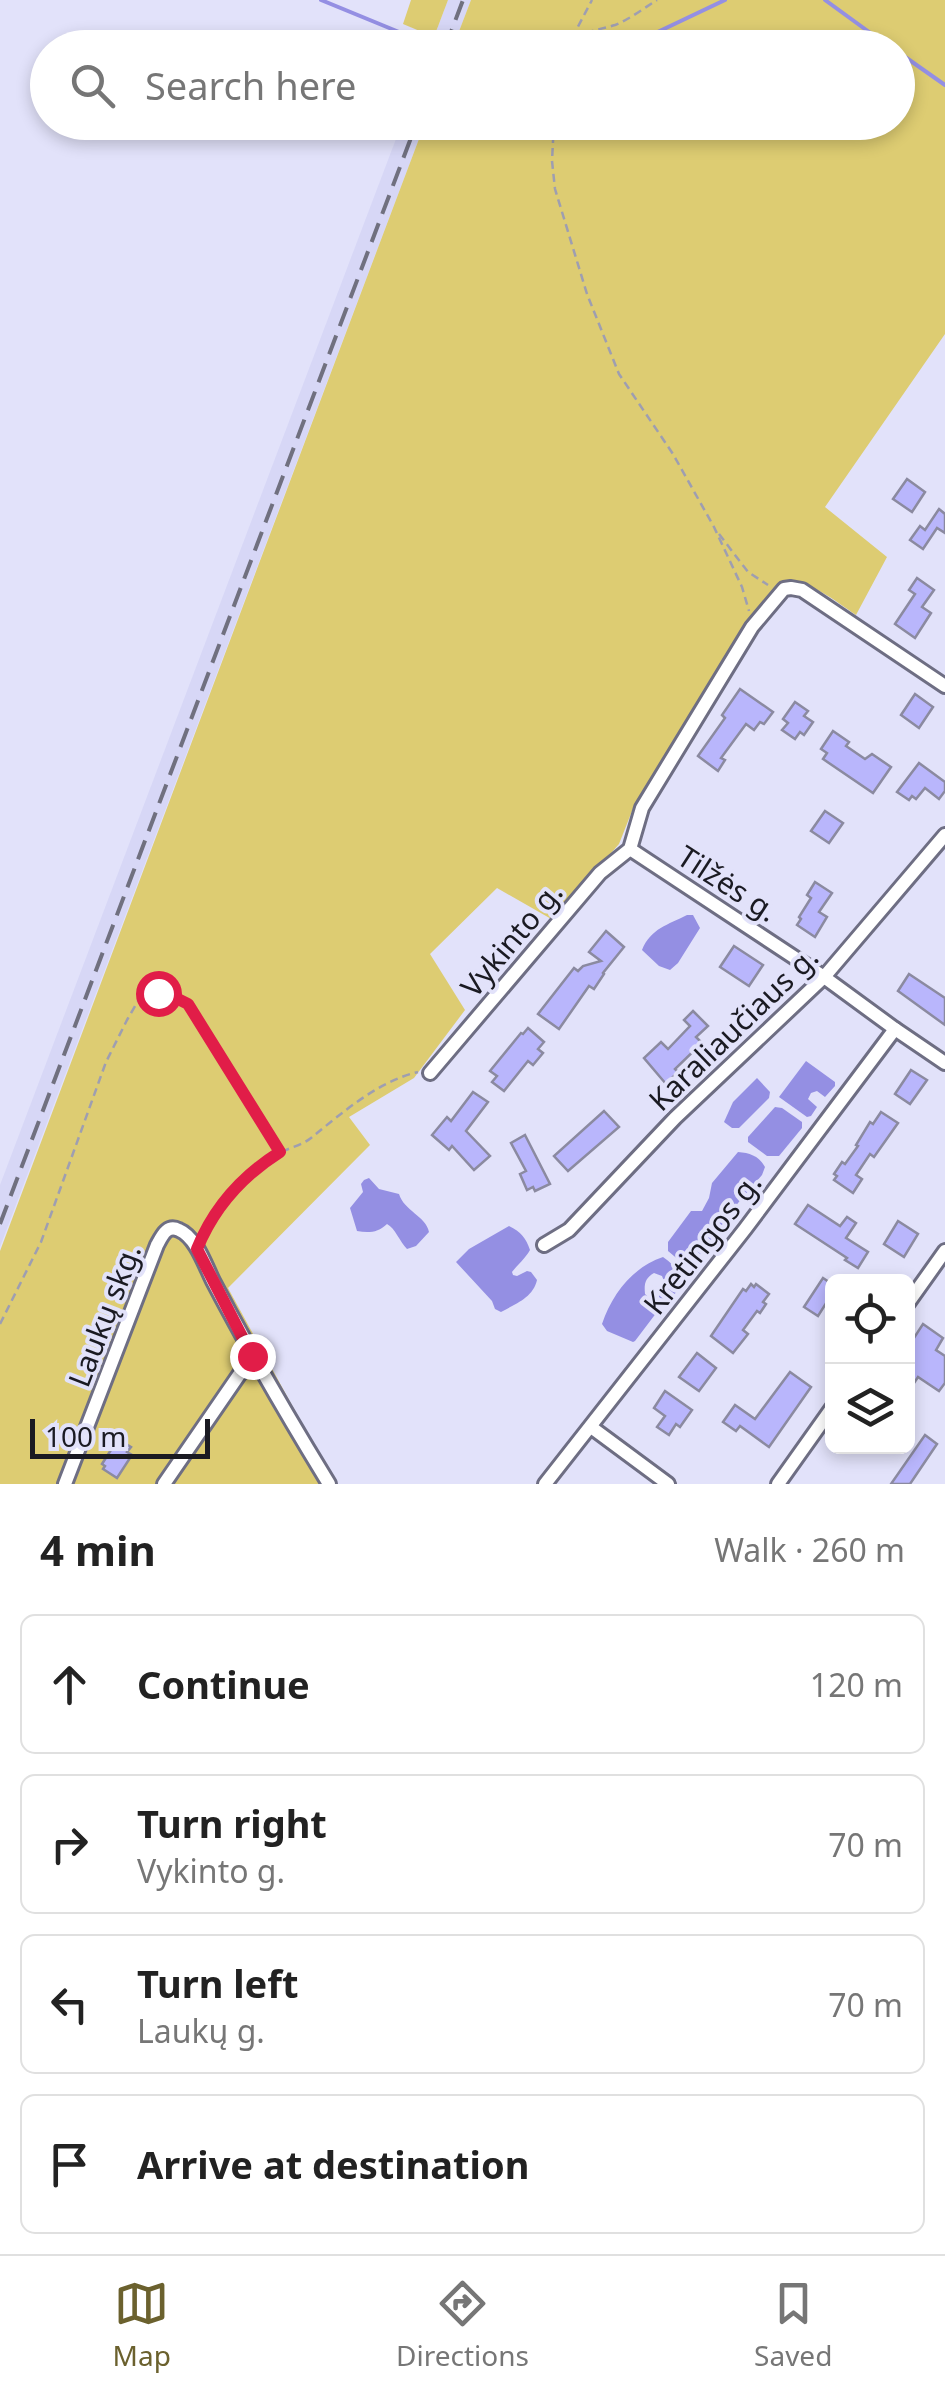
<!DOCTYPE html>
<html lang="en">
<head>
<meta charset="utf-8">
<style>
  :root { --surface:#fff; --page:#f6f6f6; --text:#222; --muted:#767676; --line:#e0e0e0; --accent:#6b612e }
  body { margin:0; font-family:"Noto Sans",sans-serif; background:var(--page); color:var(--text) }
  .controls { position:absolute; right:30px; bottom:30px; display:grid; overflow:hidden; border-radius:15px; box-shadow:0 5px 15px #0003 }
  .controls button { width:90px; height:90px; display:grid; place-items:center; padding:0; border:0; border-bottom:2px solid var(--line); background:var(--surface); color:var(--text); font:50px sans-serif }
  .scale { position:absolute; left:30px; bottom:25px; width:180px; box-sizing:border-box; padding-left:10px; border:5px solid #1a1a22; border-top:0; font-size:28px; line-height:35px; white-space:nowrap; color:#1a1a22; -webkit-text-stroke:8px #e2e2fa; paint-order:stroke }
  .stop { position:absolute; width:30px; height:30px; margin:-22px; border:8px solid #e11d48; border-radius:50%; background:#fff }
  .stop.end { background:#e11d48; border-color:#fff; box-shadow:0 2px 10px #0008 }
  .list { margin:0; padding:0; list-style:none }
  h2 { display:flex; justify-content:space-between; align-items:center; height:130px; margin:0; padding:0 40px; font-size:42px }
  h2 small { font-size:32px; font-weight:400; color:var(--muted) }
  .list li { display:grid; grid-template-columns:65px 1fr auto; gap:30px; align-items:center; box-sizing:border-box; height:140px; margin:0 20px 20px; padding:0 20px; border:2px solid var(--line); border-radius:15px }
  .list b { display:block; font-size:38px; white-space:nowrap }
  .list p { margin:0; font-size:32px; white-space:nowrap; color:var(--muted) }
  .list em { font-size:32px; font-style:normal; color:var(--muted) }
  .icon { flex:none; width:55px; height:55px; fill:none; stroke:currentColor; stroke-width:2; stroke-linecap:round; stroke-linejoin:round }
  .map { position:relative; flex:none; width:945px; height:1484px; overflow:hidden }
  .search { position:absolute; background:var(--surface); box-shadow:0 5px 15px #0003; left:30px; right:30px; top:30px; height:110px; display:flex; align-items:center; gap:25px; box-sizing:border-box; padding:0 35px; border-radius:55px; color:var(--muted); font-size:38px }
  .sheet { height:770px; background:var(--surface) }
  nav { display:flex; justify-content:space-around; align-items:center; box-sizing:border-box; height:140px; border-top:2px solid var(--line); background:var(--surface); font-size:28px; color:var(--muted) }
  nav a { display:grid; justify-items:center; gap:5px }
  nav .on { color:var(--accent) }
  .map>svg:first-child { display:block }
</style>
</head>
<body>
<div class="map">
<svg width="945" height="1484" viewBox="0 0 945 1484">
  <rect width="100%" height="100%" fill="#e2e2fa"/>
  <!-- built -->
  <g fill="#d7d7f6">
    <polygon points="448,0 471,0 453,47 430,48"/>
    <polygon points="402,123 425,123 0,1247 0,1185"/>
  </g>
  <!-- green -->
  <g fill="#ddcc72">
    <polygon points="411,0 448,0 434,37 403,24"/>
    <path d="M 471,0 L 945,0 L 945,334 L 825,507 L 887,557 L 856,615 C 833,600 811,580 782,582 L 745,627 L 634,806 L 619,844 L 553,920 L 497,888 L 430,954 L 465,1010 L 414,1078 L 349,1117 L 370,1145 L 228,1288 L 335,1484 L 0,1484 L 0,1251 L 425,123 L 898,122 L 898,48 L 453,47 Z"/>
  </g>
  <!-- water -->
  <g fill="#948fe3">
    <path d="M 687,915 L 693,915 L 700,928 L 678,963 L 670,970 L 659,966 L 642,950 C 651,928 668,925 687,915 Z"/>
    <polygon points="806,1061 835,1082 835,1086 825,1097 817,1091 811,1093 808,1099 817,1107 811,1116 807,1117 779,1097"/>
    <polygon points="757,1078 770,1092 769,1098 739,1128 732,1128 724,1122 733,1102"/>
    <polygon points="775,1107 782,1108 802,1122 802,1128 779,1156 767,1156 748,1142 748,1137"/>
    <path d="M 738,1152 C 750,1153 759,1156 765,1167 L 762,1175 L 738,1203 L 694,1263 L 686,1266 L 668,1251 L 668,1242 L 691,1211 L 702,1211 L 709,1198 L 712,1183 Z"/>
    <path d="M 369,1178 L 379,1189 L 399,1194 C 404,1211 426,1216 429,1232 L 416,1246 L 407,1249 C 400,1242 395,1228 387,1224 C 378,1233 368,1233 357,1231 L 350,1208 L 363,1192 L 361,1184 L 364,1180 Z"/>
    <path d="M 509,1226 C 521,1232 526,1238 530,1250 C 525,1259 518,1264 512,1272 L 513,1275 L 517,1276 L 527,1271 L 531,1272 L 537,1280 C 533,1298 515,1304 501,1312 L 495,1309 L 492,1301 L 456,1262 L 469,1249 Z"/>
    <path d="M 663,1257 C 684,1272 688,1285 666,1302 L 659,1297 L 659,1289 L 664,1281 L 662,1276 L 654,1273 C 645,1278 644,1284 645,1294 L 660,1308 L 635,1341 L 633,1342 L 607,1331 L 602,1324 C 612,1294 633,1267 663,1257 Z"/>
  </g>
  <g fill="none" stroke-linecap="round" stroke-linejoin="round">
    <!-- stream -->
    <g stroke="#948fe3" stroke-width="4">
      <polyline points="321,0 399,32"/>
      <polyline points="825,0 891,48"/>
      <polyline points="618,48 645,38 725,0"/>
      <polyline points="898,52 945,85"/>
    </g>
  </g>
  <!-- building -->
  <g fill="#b9b6fc" stroke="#8b8aa0" stroke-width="2.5">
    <polygon points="907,479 925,492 912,512 893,499"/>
    <polygon points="939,509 945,514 945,533 937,528 923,549 910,540 920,526 925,530"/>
    <polygon points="917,578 934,590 922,607 931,613 915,638 895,624 915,594 909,590"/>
    <polygon points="740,689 773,712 764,724 760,722 754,730 746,724 721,758 725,760 718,771 698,756 725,718 722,715"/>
    <polygon points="915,694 933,707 919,728 901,715"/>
    <polygon points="795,702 808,711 804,716 813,722 804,735 800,732 795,739 782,730 788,723 783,719"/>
    <polygon points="833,731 849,742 846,746 865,759 872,754 891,767 873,793 823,759 827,753 821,749"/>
    <polygon points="919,763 945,782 945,791 939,799 925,788 916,799 912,796 909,800 897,792"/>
    <polygon points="825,811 843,823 829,843 811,831"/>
    <polygon points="815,882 832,893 819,912 827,917 815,937 797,925 801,919 799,917 811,898 807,895"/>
    <polygon points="606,931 624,947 603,973 604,974 594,989 589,986 559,1029 538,1014 574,968 578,971 583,966 601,961 589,952"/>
    <polygon points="734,946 763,965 749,986 720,967"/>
    <polygon points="909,974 945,998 945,1025 898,991"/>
    <polygon points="693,1011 708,1026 696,1037 702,1043 675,1069 678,1072 666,1084 644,1058 661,1042 668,1049 690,1026 684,1020"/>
    <polygon points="528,1028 544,1042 538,1049 543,1053 533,1065 528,1061 504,1091 492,1082 497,1076 490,1071 521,1033 523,1034"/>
    <polygon points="911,1070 927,1080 910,1104 895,1094"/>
    <polygon points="473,1092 488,1102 466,1131 490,1156 474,1170 452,1146 449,1150 432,1135 447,1117 451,1121"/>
    <polygon points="604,1111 619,1127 568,1171 554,1156"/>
    <polygon points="881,1112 898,1123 874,1157 870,1154 856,1175 862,1179 853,1193 834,1180 837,1176 834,1174 842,1162 845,1164 858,1146 856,1145 870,1122 873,1124"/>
    <polygon points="525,1135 550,1184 535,1191 533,1187 527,1190 520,1174 526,1171 511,1143"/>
    <polygon points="808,1205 840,1226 847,1217 856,1223 846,1238 868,1252 858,1268 845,1260 847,1258 795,1224"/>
    <polygon points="898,1221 918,1234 904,1257 884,1244"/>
    <polygon points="823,1278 832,1284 832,1294 818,1316 804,1307"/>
    <polygon points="751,1284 754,1287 756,1284 769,1294 763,1302 766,1304 760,1313 757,1311 743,1330 748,1334 733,1353 711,1336 743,1289 746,1291"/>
    <polygon points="923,1324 943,1338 936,1350 945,1356 945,1383 939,1391 918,1377 908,1392 908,1347"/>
    <polygon points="697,1353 716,1368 699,1391 679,1377"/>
    <polygon points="790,1372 811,1387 769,1447 740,1426 736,1431 723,1422 735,1405 755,1419"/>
    <polygon points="665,1391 692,1410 680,1427 676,1424 669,1435 657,1427 665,1416 654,1408"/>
    <polygon points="925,1435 937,1444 910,1484 891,1484"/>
    <polygon points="118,1439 131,1447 127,1452 132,1455 117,1478 103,1469 105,1466 102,1464"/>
  </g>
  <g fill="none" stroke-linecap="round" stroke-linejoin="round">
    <!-- minor casing -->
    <g stroke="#6e6e83" stroke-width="18">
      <g id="minor">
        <polyline points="630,849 824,977 895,1029 945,1063"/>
        <polyline points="430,1073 600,873 630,849 642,808 752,627 784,589 791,588 802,590 945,686"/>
        <polyline points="544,1245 569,1230 675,1118 824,977 945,835"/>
        <polyline points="908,1303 945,1251"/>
        <polyline points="591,1427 668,1484"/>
        <path d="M 65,1484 L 157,1245 C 162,1236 167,1224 179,1230 C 196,1237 205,1265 213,1281 C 249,1350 288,1417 329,1484"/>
        <polyline points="164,1484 252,1356"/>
        <polyline points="545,1484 745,1229 895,1029"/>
        <polyline points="778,1484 832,1408"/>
      </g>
    </g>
    <!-- path -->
    <g stroke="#9e9eb1" stroke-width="2.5" stroke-dasharray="8 5" stroke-linecap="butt">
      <polyline points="572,38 592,0"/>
      <path d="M 565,48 C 578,31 596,31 615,25 C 630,19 644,8 657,0"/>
      <polyline points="554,122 552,161 555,189 587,294 619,374 673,454 714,527 742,587 749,611"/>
      <polyline points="719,534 748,572 768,585"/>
      <path d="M 202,1235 C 216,1203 246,1173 276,1155 C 287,1148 301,1146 311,1138 C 342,1113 378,1081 418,1072"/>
      <polyline points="0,1324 41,1242 106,1062 127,1020 138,1001 158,993 168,994 188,1004 280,1152"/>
    </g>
    <!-- minor -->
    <use href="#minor" stroke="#fff" stroke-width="12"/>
    <!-- rail -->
    <g stroke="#70707f" stroke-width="4" stroke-dasharray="20 10" stroke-linecap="butt">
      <polyline points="445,48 463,0"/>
      <polyline points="0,1224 417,122"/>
    </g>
  </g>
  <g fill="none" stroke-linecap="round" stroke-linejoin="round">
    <!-- route -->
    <path stroke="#e11d48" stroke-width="12" d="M 158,993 L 168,994 L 188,1004 L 280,1152 C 242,1176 214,1207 197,1249 L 252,1356"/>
  </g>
  <g text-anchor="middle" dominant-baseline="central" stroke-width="8" stroke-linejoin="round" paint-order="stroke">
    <!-- street labels -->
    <g font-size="30" fill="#1a1a22" stroke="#e2e2fa">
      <text transform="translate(728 883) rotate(33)">Tilžės g.</text>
      <text transform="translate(511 939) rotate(-50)">Vykinto g.</text>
      <text transform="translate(733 1028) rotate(-44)">Karaliaučiaus g.</text>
      <text transform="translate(702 1243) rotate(-52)">Kretingos g.</text>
      <text transform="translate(104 1315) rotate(-69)">Laukų skg.</text>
    </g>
  </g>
</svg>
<div class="controls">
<button><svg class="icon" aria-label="locate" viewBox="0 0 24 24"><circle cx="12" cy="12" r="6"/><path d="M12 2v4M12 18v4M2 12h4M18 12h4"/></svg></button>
<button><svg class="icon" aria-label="layers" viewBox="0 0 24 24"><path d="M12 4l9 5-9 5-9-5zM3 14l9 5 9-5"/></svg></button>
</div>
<div class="scale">100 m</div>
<div class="stop" style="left:158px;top:993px"></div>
<div class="stop end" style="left:252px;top:1356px"></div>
<div class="search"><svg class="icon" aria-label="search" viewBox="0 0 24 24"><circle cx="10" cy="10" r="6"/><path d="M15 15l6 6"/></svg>Search here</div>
</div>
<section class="sheet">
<h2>4 min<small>Walk · 260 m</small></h2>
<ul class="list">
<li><svg class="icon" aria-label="ahead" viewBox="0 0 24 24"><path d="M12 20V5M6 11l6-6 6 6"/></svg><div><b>Continue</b></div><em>120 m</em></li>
<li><svg class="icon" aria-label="right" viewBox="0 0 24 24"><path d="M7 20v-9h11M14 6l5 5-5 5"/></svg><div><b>Turn right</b><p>Vykinto g.</p></div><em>70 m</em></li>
<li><svg class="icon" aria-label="left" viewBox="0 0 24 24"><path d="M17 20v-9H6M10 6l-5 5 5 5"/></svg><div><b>Turn left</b><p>Laukų g.</p></div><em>70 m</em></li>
<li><svg class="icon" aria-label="arrive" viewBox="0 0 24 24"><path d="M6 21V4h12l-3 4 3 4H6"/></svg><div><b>Arrive at destination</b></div></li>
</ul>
</section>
<nav>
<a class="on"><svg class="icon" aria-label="map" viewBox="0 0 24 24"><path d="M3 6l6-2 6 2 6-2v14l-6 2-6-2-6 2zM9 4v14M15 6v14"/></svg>Map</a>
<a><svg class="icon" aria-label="directions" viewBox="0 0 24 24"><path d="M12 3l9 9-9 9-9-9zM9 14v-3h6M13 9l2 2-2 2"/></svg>Directions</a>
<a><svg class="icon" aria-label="saved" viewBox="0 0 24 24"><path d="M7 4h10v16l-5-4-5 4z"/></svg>Saved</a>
</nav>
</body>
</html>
